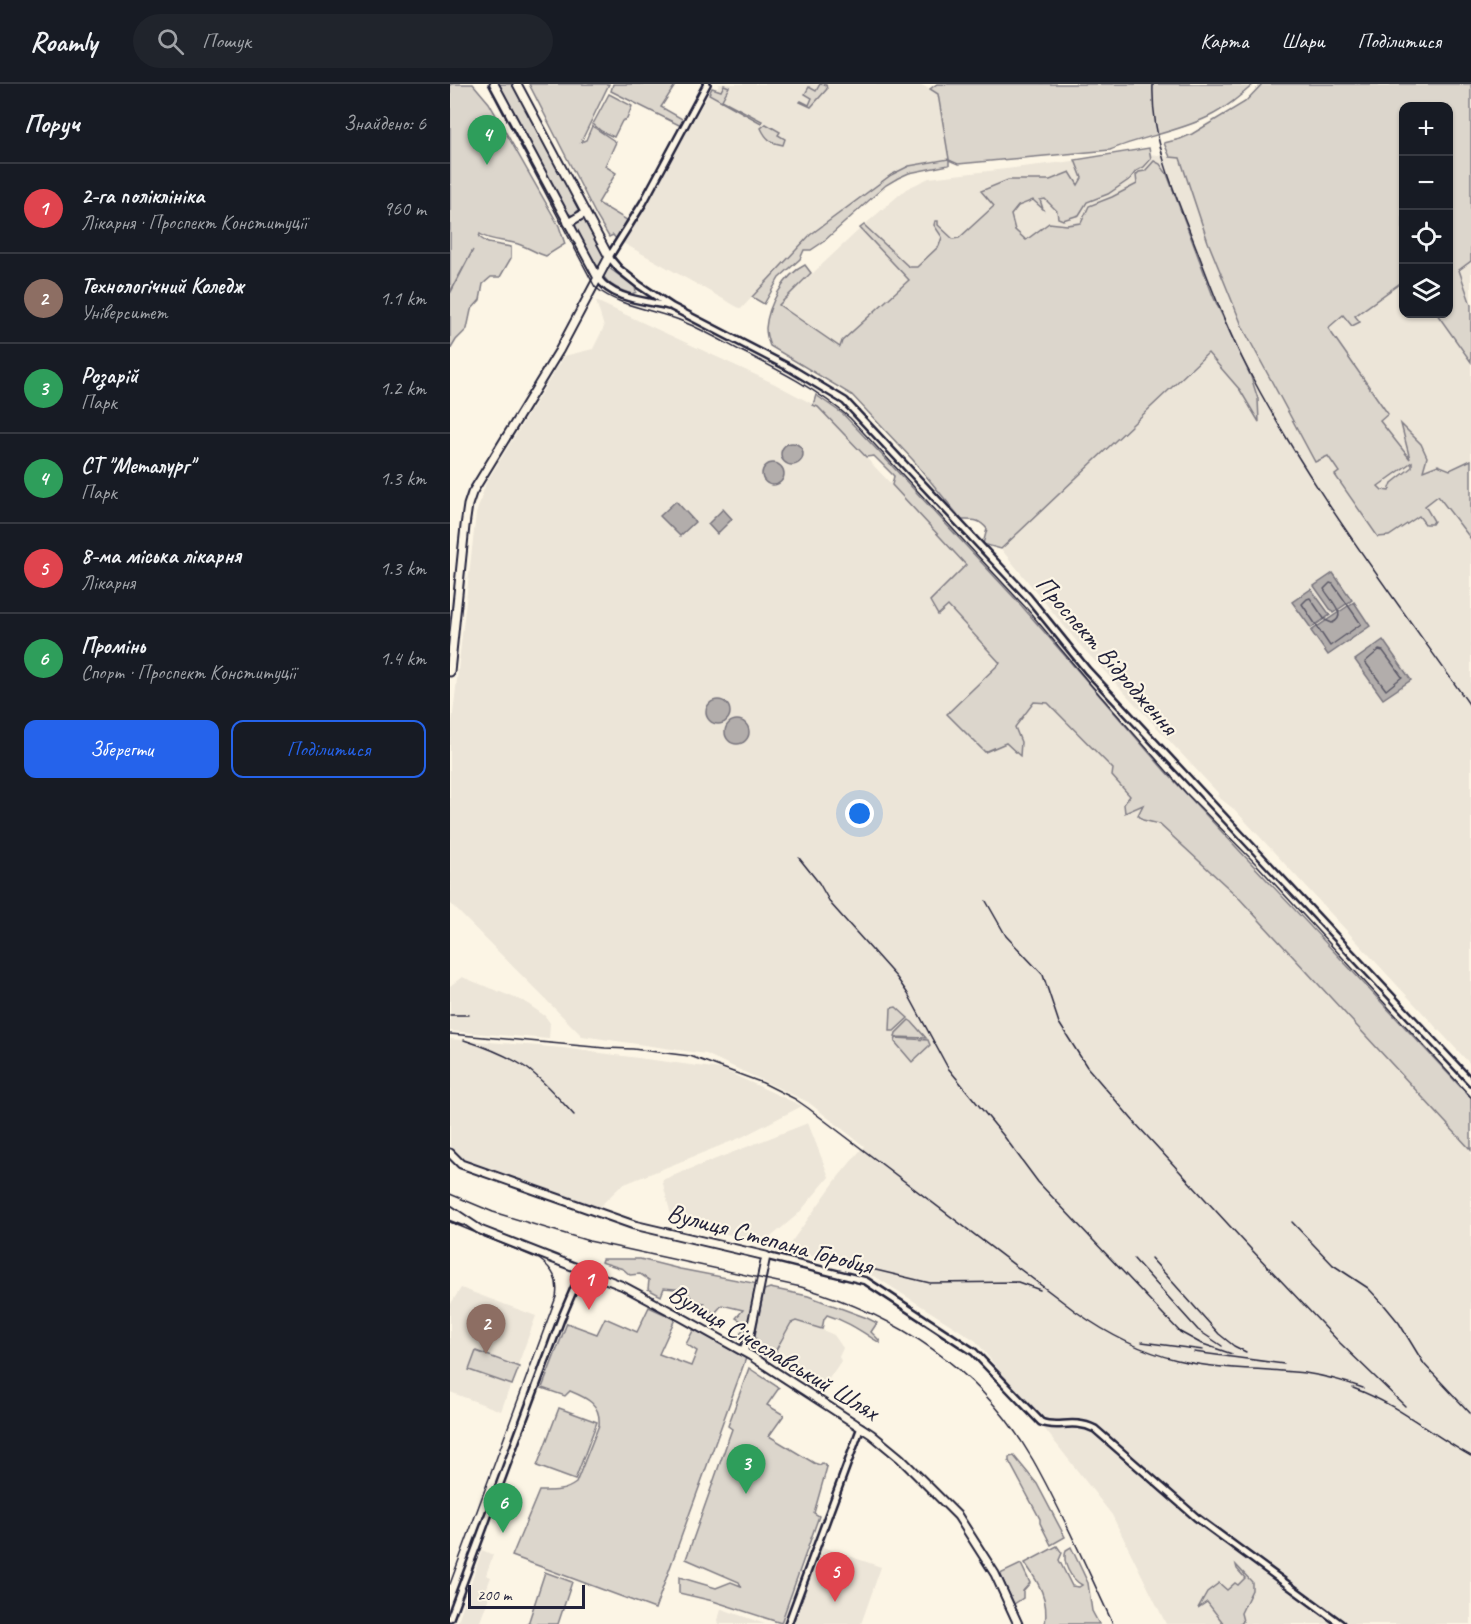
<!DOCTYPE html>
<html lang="uk">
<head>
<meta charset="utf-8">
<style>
  :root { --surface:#171b24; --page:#20242c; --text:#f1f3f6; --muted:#9ea1a6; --line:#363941; --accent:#2563eb }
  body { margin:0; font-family:Caveat,sans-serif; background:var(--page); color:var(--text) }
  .controls { position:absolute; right:18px; top:18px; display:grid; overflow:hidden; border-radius:12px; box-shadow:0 2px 4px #0004 }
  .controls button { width:54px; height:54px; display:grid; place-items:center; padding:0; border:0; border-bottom:2px solid var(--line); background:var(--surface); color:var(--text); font:30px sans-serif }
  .scale { position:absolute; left:18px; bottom:15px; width:117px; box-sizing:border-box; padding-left:6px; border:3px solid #22223b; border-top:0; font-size:16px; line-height:21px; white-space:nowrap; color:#22223b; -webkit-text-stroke:4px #fcf5e5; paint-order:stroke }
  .you { position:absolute; left:410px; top:730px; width:21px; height:21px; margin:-15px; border:4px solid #fff; border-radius:50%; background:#1a73e8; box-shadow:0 0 0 9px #1a73e833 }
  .badge { display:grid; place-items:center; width:39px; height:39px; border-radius:50%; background:var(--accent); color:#fff; font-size:20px; font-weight:700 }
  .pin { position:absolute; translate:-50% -50px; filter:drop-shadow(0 2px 3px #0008) }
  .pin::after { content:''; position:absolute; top:32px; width:21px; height:18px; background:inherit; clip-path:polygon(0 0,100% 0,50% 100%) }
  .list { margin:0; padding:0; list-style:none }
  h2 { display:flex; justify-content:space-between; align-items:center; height:78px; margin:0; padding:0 24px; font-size:26px }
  h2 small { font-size:20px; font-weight:400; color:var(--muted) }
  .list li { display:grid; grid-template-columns:39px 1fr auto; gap:18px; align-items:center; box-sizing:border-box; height:90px; padding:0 24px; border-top:2px solid var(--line) }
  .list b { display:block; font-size:22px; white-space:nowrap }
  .list p { margin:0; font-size:20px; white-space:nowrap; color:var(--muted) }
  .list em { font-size:20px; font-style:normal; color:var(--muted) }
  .actions { display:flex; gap:12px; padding:18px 24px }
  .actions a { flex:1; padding:14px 0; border:2px solid var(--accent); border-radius:12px; text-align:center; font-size:21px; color:var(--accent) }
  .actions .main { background:var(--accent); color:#fff }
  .icon { flex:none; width:33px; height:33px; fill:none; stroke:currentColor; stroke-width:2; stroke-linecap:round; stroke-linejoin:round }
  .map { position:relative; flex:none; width:1021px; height:1540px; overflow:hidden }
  header { display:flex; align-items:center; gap:36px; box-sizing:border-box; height:84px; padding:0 30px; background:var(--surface); border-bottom:2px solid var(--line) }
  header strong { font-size:28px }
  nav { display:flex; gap:33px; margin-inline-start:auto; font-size:21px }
  .search { width:420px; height:54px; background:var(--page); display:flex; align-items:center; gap:15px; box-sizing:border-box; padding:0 21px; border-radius:33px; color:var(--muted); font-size:22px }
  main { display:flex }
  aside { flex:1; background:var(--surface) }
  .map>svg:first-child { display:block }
</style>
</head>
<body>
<header>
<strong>Roamly</strong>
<div class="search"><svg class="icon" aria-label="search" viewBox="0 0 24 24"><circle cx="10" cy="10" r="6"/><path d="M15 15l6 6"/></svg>Пошук</div>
<nav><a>Карта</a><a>Шари</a><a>Поділитися</a></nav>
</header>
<main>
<aside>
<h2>Поруч<small>Знайдено: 6</small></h2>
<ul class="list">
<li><span class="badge" style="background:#e0444e">1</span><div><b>2-га поліклініка</b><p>Лікарня · Проспект Конституції</p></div><em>960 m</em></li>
<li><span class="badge" style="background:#8d6e63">2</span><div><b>Технологічний Коледж</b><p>Університет</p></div><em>1.1 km</em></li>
<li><span class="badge" style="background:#2e9e5b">3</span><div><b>Розарій</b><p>Парк</p></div><em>1.2 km</em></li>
<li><span class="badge" style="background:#2e9e5b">4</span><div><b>СТ &quot;Металург&quot;</b><p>Парк</p></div><em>1.3 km</em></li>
<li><span class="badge" style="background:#e0444e">5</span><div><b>8-ма міська лікарня</b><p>Лікарня</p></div><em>1.3 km</em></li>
<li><span class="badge" style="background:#2e9e5b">6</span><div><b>Промінь</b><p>Спорт · Проспект Конституції</p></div><em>1.4 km</em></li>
</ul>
<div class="actions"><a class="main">Зберегти</a><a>Поділитися</a></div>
</aside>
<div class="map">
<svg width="1021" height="1540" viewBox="0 0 1021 1540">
  <rect width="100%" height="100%" fill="#fcf5e5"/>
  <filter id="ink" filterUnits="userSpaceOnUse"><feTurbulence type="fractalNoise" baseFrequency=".0167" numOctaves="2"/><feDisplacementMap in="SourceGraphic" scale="12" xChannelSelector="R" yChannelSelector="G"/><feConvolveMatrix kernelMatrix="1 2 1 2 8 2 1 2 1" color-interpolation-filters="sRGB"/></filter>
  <g filter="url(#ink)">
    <!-- built -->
    <g fill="#ece5d8" fill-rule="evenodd">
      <polygon points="269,0 470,0 488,10 499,75 459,82 441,91 417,108 360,151 291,225 173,159 262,4 267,5"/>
      <path d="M 1021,0 L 1021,981 L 785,726 L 767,712 L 769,710 L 628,559 L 551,465 L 565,451 L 329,221 L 412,143 L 456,105 L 479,94 L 692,69 L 730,74 ZM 954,22 L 998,22 L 998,230 L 954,230 Z"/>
      <polygon points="146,217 323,299 368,323 517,480 709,739 788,813 1021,1066 1021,1540 716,1540 662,1431 526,1257 426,1193 337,1164 389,1092 414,1062 358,1018 256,970 132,952 0,819 0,656 26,430 36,399 114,272 143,265 154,243"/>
      <polygon points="12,893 75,918 95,932 100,939 99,955 0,947 0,902"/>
      <polygon points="0,955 113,964 271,985 352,1022 292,1053 172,1101 148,1124 24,1080 9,1072 0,1061"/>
      <polygon points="358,1039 379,1093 348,1130 315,1158 223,1139 212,1096"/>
      <polygon points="11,1204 86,1232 51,1327 0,1308 0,1221"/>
      <polygon points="343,1233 384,1251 393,1264 389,1273 391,1277 376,1299 327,1266"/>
      <polygon points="370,1462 431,1483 411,1540 343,1540"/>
      <polygon points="32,1466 43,1471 36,1491 41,1493 35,1509 40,1511 29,1540 7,1540"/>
      <polygon points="271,1525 272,1525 315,1540 267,1540"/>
    </g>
    <!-- green -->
    <g fill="#dcd6cc" stroke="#7f7c84" stroke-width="1.5" fill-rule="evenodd">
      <path d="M 0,0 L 23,0 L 39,19 L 109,142 L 115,160 L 96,172 C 85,169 75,161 64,159 C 52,156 40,157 30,150 L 29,153 L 38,159 L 61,163 L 61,174 L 50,193 L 41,193 L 33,200 L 30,216 L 21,226 L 17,245 L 6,256 L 0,266 L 0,210 L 23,166 L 0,208 Z"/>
      <polygon points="49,0 65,0 130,124 123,132 116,128"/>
      <polygon points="79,0 159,0 131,58 136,56 142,42 166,58 155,82 166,89 148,119 177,136 173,149 167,156 163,151 159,153 147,133"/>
      <polygon points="163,0 226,0 211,23 234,36 231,42 161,7"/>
      <polygon points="370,0 376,1 377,5 361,23 350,18 351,17 359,21 362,14 355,10 359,3 366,7"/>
      <path d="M 487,0 L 804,0 C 790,12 775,25 758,33 C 727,48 691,53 660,66 L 508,80 L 499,76 L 499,81 L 459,89 L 448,94 L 436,101 L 373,158 L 361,166 L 354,166 L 350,175 L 329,194 L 314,220 L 302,213 L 360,151 L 441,91 L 459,82 L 499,75 L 488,10 L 480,5 Z"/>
      <path d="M 812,0 L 1021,0 L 1021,177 L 1009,186 L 1021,221 L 1021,278 L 987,230 L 998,230 L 998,22 L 954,22 L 953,197 L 905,232 L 910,238 L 902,242 L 893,231 L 878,244 L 938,330 L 930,337 L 960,375 L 951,340 L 971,360 L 977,373 L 973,387 L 988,381 L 1000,386 L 1021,376 L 1021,455 L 988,412 L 975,422 L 984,437 L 982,440 L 975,440 L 969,432 L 939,452 L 928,453 L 885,391 L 889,388 L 878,372 L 865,378 L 793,244 L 758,158 L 730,74 L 720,73 L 714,59 L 730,55 L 742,50 L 795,18 ZM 962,378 L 962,383 L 942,399 L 939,407 L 932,406 L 928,402 Z"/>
      <polygon points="274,1 279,3 272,16 312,37 311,39 259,10 262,4 271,7"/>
      <polygon points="159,10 182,22 177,35 172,37 164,53 151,47 143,40"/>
      <path d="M 316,40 L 330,48 L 328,51 L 335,55 L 333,61 C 321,59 316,55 311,44 Z"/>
      <path d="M 699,64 L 701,75 L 694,83 L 686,87 L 680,95 L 658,110 L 637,118 L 629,131 L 613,136 L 608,134 L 607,127 L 595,115 L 590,116 L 593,125 L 583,116 L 568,122 L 561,131 L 565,146 L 576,156 L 599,139 L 617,141 L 631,139 L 639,122 L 662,113 L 687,100 L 686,91 L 689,88 L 695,87 L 704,77 L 710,80 L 717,90 L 763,212 L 801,293 L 808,315 L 809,338 L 790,306 L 758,269 L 551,465 L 533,460 L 537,445 C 529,435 524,436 512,436 L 463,376 L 402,311 L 320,262 C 318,257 316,250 316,244 C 318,221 334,191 355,181 L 361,189 L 329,221 L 390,263 L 392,257 L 459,196 L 410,144 L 414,141 L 459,183 L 467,183 L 489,162 L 492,153 L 484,141 L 485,137 L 488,137 L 488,141 L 503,155 L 509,154 L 544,122 L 531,107 L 558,96 L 600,96 L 620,88 L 628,101 L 632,94 L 625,76 Z"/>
      <polygon points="132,135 135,135 156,173 149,182 143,180 125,145 126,139"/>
      <path d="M 159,184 L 185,203 L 186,208 L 182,210 C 170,206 159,202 153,191 Z"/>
      <polygon points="366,311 393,330 431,370 570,520 715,687 1021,1014 1021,1066 788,813 709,740 693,736 688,731 693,721 675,729 674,720 680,712 662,692 663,685 598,619 584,618 565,643 571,658 570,672 556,659 535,668 497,630 550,579 498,522 488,531 480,517 516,481 442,401 444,392 424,372 416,373 368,323 363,321"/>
      <polygon points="446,923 458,934 444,947 440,947 441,924"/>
      <polygon points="459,936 462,938 476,954 445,953 446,949"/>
      <polygon points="446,954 478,956 480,961 462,978 445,958"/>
      <polygon points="152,1175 190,1175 230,1185 308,1200 296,1255 288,1254 296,1240 286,1234 293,1226 272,1221 265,1229 255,1225 254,1219 244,1218 236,1206 214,1204 211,1212 198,1205 199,1196 190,1190 180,1191 173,1185 151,1178"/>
      <path d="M 320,1204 L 358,1212 L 417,1234 L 427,1239 L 421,1248 L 430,1257 L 430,1259 C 412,1248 397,1237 377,1231 L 374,1235 L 372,1245 L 346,1237 L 341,1239 L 326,1266 L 328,1270 L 324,1275 L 315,1273 L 308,1267 L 305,1251 L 314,1206 Z"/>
      <path d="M 199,1223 L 225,1235 L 209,1270 L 241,1282 L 247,1267 L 236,1260 L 244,1245 L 296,1274 L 205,1525 L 62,1472 L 89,1407 C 103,1407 114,1408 126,1399 L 149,1341 C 151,1320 137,1314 120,1307 L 115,1312 L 92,1304 L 117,1239 L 147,1250 L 155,1234 L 187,1248 Z"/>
      <polygon points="26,1267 69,1283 62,1301 19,1286"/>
      <polygon points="299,1284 329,1304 317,1321 334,1331 319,1352 364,1379 370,1381 372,1379 377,1383 364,1429 369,1432 331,1539 263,1517 229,1509 229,1493 266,1504 281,1498 291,1502 289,1498 236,1475 282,1345 278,1342"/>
      <polygon points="109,1324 147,1338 125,1396 87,1382"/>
      <polygon points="564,1372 587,1400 615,1453 601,1461 590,1439 590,1435 559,1377 559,1373"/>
      <path d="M 607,1462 L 612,1469 L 609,1476 L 622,1502 L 629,1503 L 632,1501 C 620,1494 612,1479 616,1466 L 621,1463 L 638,1499 L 642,1527 L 649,1540 L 595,1540 C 599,1515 589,1499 575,1479 Z"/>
      <polygon points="571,1480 580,1499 573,1507 573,1514 564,1520 550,1490"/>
      <polygon points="786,1481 802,1498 802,1506 791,1529 793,1537 791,1540 774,1540 757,1518 748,1524 757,1508 769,1499 777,1506 785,1499 788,1501 795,1494 787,1485"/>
      <polygon points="95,1488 122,1498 108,1540 78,1540"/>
    </g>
    <!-- water -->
    <g fill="#b2adab" stroke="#78757e" stroke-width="1.5">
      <circle cx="342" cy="370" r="11"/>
      <circle cx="323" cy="390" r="11"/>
      <polygon points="226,417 245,438 230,452 210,432"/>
      <polygon points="273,425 282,435 267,450 258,440"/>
      <polygon points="883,489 902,516 883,529 864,502"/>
      <polygon points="861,505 880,531 861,544 842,518"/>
      <polygon points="904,518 920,542 878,571 861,547"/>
      <polygon points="933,556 961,596 933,615 905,576"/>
      <circle cx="268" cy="628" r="12"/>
      <circle cx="287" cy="648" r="12"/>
    </g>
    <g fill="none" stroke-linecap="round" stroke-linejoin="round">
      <!-- shore -->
      <g stroke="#5c5a68" stroke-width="1.5">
        <path d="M 880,499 L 883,500 L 911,540 L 880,562 L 852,520 L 857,515 L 860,514 L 875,536 L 882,539 C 899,532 880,516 874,505 Z"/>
        <polygon points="929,566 933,567 952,593 936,606 915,578"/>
      </g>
      <!-- minor casing -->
      <g stroke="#22223b" stroke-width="10">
        <g id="minor">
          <polyline points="257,0 193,119 159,173 169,185 189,201 222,223 340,284 395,317 578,513 637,586 1021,998"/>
          <path d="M 148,194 C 164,216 193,216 218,222"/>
          <path d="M 316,1172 L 416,1197 L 524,1268 L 591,1338 C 607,1345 623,1334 645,1345 L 747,1434 L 891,1540"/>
          <polyline points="0,1534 111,1235 132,1186"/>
          <polyline points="338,1540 411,1343"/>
        </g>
      </g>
      <!-- major casing -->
      <g stroke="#22223b" stroke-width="11">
        <g id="major">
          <polyline points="44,0 148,194"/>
          <polyline points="118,139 135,129"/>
          <polyline points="0,588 15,442 18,421 22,409 109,267 159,173 67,0"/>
          <polyline points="0,1069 11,1080 184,1141 316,1172 299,1255 293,1267"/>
          <polyline points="0,1126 30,1146 173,1202 231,1233 301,1272 421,1350 450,1374 508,1432 545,1490 568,1540"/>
          <polyline points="0,1132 13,1137"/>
        </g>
      </g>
      <!-- minor -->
      <use href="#minor" stroke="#fcf5e5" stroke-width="5"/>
      <!-- major -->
      <use href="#major" stroke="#fcf5e5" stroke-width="7"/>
      <!-- tram -->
      <g stroke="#22223b" stroke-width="1.5">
        <path d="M 38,0 L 145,203 C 170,224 205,225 234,238 C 253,246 272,257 291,267 C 329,286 368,306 400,334 L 577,525 L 641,601 L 736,709 L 808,782 L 1021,1013"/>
        <path d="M 0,1138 L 89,1175 C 103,1185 109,1196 106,1213 L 0,1500"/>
      </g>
      <!-- rail -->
      <g stroke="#22223b" stroke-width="1.5">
        <path d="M 703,0 C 701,53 722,103 742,153 C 758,193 772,235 792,274 C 855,398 941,509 1021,623"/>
        <polyline points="349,774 369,799 381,820 447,894 458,910 498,984 553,1051 588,1098 730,1248 750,1259 782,1270"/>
        <polyline points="536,817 556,852 593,891 609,939 637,983 686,1040 800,1164 890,1259 955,1322"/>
        <polyline points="0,931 19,931"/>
        <path d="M 0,950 L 155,964 L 183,965 L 240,972 L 313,999 L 345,1015 L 358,1024 L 625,1227 C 656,1249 689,1267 727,1276 C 769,1286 813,1284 855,1289 C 875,1292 894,1297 913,1304"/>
        <path d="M 14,956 C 36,963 59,972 78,985 C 95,998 110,1016 124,1031"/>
        <path d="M 0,1110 L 43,1128 L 139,1157 L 351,1203 C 449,1232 531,1285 583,1376 C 613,1429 637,1485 663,1540"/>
        <polyline points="842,1138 883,1181 918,1204 935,1222 949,1239 974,1280 1021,1330"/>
        <polyline points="701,1174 769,1250 784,1262 796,1268"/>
        <polyline points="684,1175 748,1246 772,1262"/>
        <polyline points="384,1176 480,1199 568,1198 590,1206"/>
        <polyline points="692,1258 753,1266"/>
        <polyline points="744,1268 834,1280"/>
        <path d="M 903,1304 C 949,1321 979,1349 1021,1372"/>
      </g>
    </g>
  </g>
  <g text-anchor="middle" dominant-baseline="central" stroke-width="4.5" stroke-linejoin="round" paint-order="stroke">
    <!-- street labels -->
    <g font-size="26" fill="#22223b" stroke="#fcf5e5">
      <text transform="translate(657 571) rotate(49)">Проспект Відродження</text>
      <text transform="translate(320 1155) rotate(15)">Вулиця Степана Горобця</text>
      <text transform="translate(324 1268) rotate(31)">Вулиця Січеславський Шлях</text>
    </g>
  </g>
</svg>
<div class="controls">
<button>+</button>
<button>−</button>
<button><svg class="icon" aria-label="locate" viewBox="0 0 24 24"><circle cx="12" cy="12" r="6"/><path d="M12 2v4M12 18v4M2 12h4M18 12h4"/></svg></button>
<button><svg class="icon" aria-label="layers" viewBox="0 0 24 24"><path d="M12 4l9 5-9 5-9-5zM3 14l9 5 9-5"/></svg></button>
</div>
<div class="scale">200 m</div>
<div class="you"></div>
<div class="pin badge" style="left:139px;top:1226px;background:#e0444e">1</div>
<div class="pin badge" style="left:36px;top:1270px;background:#8d6e63">2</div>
<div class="pin badge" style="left:296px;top:1410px;background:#2e9e5b">3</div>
<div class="pin badge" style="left:37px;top:81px;background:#2e9e5b">4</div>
<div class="pin badge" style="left:385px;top:1518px;background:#e0444e">5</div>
<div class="pin badge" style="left:53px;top:1449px;background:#2e9e5b">6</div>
</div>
</main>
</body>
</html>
